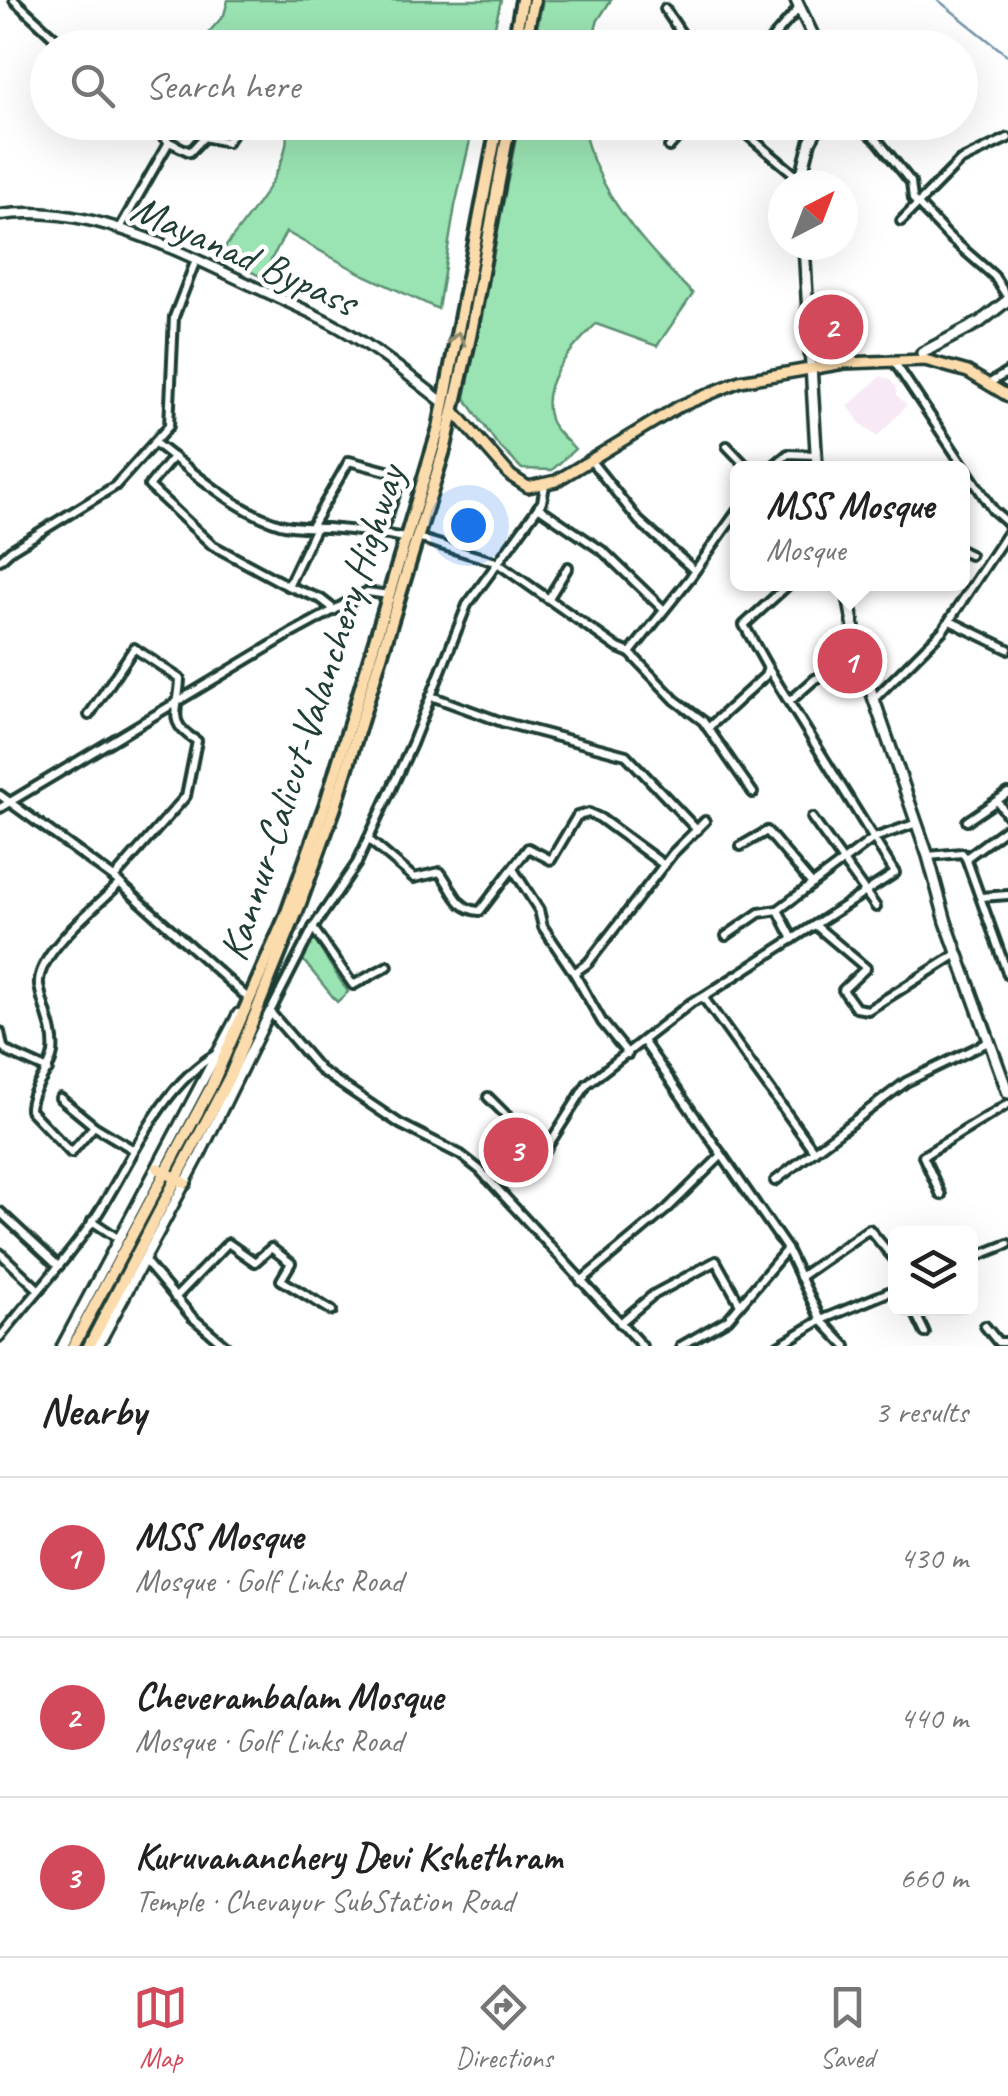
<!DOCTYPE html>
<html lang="en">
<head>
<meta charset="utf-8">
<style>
  :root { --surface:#fff; --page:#f6f6f6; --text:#222; --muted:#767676; --line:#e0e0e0; --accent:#d1495b }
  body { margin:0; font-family:Caveat,sans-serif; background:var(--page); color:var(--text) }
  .controls { position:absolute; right:30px; bottom:30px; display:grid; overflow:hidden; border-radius:15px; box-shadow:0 10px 40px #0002 }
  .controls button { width:90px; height:90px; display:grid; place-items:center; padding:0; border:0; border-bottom:2px solid var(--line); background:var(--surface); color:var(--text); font:50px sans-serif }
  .compass { position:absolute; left:768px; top:170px; width:90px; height:90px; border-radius:50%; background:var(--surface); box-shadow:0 10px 40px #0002; rotate:42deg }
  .you { position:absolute; left:468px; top:525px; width:35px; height:35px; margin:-25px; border:8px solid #fff; border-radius:50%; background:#1a73e8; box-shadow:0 0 0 15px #1a73e833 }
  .badge { display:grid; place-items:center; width:65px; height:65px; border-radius:50%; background:var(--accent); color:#fff; font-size:32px; font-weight:700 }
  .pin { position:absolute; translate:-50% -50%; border:5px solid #fff; box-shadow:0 2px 10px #0006 }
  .popup { position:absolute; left:730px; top:461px; width:240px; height:130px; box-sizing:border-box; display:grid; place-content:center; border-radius:15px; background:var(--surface); filter:drop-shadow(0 2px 8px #0005); font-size:32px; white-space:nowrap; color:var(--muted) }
  .popup b { font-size:38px; color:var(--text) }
  .popup::after { content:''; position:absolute; left:50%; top:100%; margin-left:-20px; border:20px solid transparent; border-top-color:var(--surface) }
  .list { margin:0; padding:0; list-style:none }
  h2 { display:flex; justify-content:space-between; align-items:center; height:130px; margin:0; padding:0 40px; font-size:42px }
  h2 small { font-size:32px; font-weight:400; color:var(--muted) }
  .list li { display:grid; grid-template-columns:65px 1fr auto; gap:30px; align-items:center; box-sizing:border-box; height:160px; padding:0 40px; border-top:2px solid var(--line) }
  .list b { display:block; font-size:38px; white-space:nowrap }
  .list p { margin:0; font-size:32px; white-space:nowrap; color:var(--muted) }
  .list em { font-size:32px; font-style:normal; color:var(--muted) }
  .icon { flex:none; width:55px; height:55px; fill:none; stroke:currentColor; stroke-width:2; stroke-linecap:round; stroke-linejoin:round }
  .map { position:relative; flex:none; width:1008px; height:1346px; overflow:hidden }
  .search { position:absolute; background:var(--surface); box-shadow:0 10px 40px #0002; left:30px; right:30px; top:30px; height:110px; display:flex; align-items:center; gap:25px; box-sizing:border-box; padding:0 35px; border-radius:55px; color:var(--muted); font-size:38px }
  .sheet { height:610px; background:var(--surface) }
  nav { display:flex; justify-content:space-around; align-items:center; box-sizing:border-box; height:140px; border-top:2px solid var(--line); background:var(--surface); font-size:28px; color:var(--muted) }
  nav a { display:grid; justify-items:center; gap:5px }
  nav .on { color:var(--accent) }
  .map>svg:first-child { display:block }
</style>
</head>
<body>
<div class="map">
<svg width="1008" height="1346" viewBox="0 0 1008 1346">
  <rect width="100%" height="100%" fill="#fff"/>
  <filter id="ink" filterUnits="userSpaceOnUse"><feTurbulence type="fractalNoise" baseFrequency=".01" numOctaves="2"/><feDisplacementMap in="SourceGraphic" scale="20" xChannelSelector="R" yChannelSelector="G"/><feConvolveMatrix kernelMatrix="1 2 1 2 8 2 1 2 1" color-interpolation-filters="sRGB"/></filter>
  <g filter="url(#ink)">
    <!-- built -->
    <polygon fill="#f7eaf6" points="881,376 890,380 896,387 897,395 907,405 877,437 861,424 848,406"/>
    <!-- green -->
    <g fill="#9ae3b2" stroke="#5c9073" stroke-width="2.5">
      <polygon points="228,0 501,0 490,47 272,47 240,33 230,47 196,47 224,15"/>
      <polygon points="543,0 611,0 598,20 590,47 533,47"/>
      <path d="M 286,123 L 474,123 L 455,206 L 438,309 L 360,273 L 286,232 L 262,277 L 219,256 C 244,219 295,168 286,123 Z"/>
      <path d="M 519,123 L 582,123 C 596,193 644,245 693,294 L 657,346 L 596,324 C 572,349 538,381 550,419 C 553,430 568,441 575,449 L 552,470 L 522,469 L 497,444 L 465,398 Z"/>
      <polygon points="313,938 348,992 337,1002 303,960 301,955"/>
    </g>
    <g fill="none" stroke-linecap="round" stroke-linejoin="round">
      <!-- stream -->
      <polyline stroke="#7496a8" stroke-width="2.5" points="938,0 1008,56"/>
      <!-- minor casing -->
      <g stroke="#1f3d34" stroke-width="14">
        <g id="minor">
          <polyline points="14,0 66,48"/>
          <polyline points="665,9 691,48"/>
          <polyline points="764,48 799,8"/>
          <polyline points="147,122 169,142"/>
          <polyline points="732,122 799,178"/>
          <polyline points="836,122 859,125 878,141 911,182 913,199 948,236 994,276 1008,298"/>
          <polyline points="669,147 691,122"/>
          <polyline points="901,221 960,161 1008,138"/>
          <polyline points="120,228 169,142 190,152 204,137 227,142 240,122"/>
          <polyline points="895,363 993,510 1008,523"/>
          <polyline points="988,384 1008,372"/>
          <polyline points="155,443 173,457"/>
          <polyline points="727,446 748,468"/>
          <polyline points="591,461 639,521 694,570"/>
          <polyline points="771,468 788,454 815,455"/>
          <polyline points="545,485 542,502 467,605 412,744 357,863 313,928 270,1012 320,1070 400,1124 461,1155 480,1170 642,1346"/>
          <polyline points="538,507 604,552 663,609"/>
          <polyline points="311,527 349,461 402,475 381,534"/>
          <path d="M 316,527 L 288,586 L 212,545 L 149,486 L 173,457 C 206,482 240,512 280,524 C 295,528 312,527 327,528 C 353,530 379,533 405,538"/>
          <polyline points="418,538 496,562 618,648 630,653 675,700 703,721 753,793"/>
          <polyline points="962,551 970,555"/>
          <polyline points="0,560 11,550 115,486 169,426 174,317 196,260"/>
          <polyline points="288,586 321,599 335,610"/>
          <polyline points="549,598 568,567"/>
          <polyline points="950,621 1008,649"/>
          <polyline points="630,653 690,578 738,510"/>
          <polyline points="431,696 502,722 626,755 697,830"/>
          <polyline points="874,699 943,630 1008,532"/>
          <polyline points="789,702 815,679 837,670 868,683"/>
          <path d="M 89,715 L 134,648 L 180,679 C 179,711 165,722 197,741 L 186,796 L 114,878"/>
          <polyline points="708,728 765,676 768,668 744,625 789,584"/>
          <polyline points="0,795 114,878 250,1000"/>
          <polyline points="998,802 1008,816"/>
          <polyline points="0,808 290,634 367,592 389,595"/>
          <polyline points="812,818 876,907"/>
          <polyline points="967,821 1008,793"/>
          <path d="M 368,839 L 414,878 L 440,872 C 453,888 456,910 480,911 L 528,848 L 551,860 L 577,816 L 589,813 L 600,818 L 664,865"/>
          <polyline points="741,846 767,831 811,883"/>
          <polyline points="928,856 962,853 966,858 1008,975"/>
          <polyline points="966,858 1008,827"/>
          <polyline points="513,869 539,910 543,927 574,973 588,963 673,853 705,821"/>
          <polyline points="981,897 1008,895"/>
          <polyline points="815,925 866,968 843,990 856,1008 868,1010 957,954"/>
          <polyline points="313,928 353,985 388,966"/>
          <polyline points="726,936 759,913 778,910"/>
          <polyline points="793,939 778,910 874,838 917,823"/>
          <polyline points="574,973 602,1022 628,1054"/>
          <polyline points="703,997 895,873 768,668"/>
          <polyline points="0,1032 3,1047 8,1052 48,1070"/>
          <polyline points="643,1041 787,1249 821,1320 846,1346"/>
          <polyline points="488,1097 526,1135"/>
          <polyline points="60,1098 94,1126 134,1150"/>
          <path d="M 94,1126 L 71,1153 L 30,1110 C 29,1090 50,1074 53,1053 C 56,1030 42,1007 39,985 C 36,954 99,904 120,883"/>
          <polyline points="487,1178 526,1135 546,1149 587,1084 692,1002 703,997 814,1151 906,1082 988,1042"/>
          <polyline points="775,1181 814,1151"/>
          <polyline points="941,1195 923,1156 1008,1104"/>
          <polyline points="0,1212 57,1265"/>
          <polyline points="92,1221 119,1239"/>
          <polyline points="0,1253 38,1289"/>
          <polyline points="970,1259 1008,1244"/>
          <polyline points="144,1260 192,1317 226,1346"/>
          <polyline points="800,1277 869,1229 896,1261"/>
          <polyline points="581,1281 667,1209 722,1155"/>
          <polyline points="175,1298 228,1243 255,1262 271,1248 291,1263 281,1280 332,1311"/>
          <polyline points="913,1308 925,1333"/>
          <polyline points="620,1323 653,1295 716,1261 740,1304"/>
          <polyline points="985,1326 998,1342 1008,1342"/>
          <path d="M 0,1337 C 30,1299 65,1262 93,1221 C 131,1165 155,1091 216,1054"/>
          <polyline points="681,1346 728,1319 787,1249"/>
          <polyline points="778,1346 821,1320 896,1289"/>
        </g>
      </g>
      <!-- tertiary casing -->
      <g stroke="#1f3d34" stroke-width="15">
        <g id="tertiary">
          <path d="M 0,215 C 88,202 178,251 255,287 C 289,303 326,318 358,339 C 388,358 416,381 444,403"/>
          <polyline points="62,1346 238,1014"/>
          <polyline points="98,1346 199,1157 270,1012"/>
        </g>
      </g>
      <!-- secondary casing -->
      <g stroke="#1f3d34" stroke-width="16">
        <g id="secondary">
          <polyline points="796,0 819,48"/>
          <polyline points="799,185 810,142 821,122"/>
          <polyline points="804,245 817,468"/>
          <polyline points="922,353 980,322 1008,300"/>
          <polyline points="846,584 859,656 928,856 946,922 1008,1093"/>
        </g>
      </g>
      <!-- primary casing -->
      <g stroke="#1f3d34" stroke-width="16">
        <polyline id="primary" points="454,411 511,476 528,487 556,481 678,407 740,381 844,363 925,360 968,372 1008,396"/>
      </g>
      <!-- trunk casing -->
      <g stroke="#1f3d34" stroke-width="18">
        <g id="trunk">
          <polyline points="513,48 522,0"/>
          <polyline points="524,48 534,0"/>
          <polyline points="158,1168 185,1183"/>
          <polyline points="73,1346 210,1089 285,918 326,803 439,428 498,122"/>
          <polyline points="89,1346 231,1074 299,906 335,807 445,447 470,337 510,122"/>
        </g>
      </g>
      <!-- minor -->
      <use href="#minor" stroke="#fff" stroke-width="6"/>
      <!-- tertiary -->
      <use href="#tertiary" stroke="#fff" stroke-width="8"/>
      <!-- secondary -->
      <use href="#secondary" stroke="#fff" stroke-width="9"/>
      <!-- primary -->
      <use href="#primary" stroke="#fcdcac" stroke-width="9"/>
      <!-- trunk -->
      <use href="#trunk" stroke="#fcdcac" stroke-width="10"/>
    </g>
    <!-- one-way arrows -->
    <defs><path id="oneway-chevron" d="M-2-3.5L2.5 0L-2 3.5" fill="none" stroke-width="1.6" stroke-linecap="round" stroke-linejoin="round" transform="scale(2.5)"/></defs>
    <use stroke="#8e8c70" href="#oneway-chevron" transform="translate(457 339) rotate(-79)"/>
  </g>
  <g text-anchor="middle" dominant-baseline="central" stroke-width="9" stroke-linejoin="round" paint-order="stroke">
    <!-- street labels -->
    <g font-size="42" fill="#1f3d34" stroke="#fff">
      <text transform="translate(244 255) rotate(24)">Mayanad Bypass</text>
      <text transform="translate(312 713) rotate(-72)">Kannur-Calicut-Valanchery Highway</text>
    </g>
  </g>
</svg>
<div class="controls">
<button><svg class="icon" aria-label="layers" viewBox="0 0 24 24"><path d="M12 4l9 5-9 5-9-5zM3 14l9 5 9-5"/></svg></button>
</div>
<svg class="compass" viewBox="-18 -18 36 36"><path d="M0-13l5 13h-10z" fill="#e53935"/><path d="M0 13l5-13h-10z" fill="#767676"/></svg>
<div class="you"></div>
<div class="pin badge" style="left:850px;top:661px">1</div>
<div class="popup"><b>MSS Mosque</b>Mosque</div>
<div class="pin badge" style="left:831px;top:327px">2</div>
<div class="pin badge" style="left:516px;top:1150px">3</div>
<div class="search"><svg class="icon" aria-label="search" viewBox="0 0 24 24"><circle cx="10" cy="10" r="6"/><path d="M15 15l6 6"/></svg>Search here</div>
</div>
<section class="sheet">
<h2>Nearby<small>3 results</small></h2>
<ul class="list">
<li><span class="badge">1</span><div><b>MSS Mosque</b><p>Mosque · Golf Links Road</p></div><em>430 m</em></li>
<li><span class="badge">2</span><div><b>Cheverambalam Mosque</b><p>Mosque · Golf Links Road</p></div><em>440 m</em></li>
<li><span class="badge">3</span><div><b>Kuruvananchery Devi Kshethram</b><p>Temple · Chevayur SubStation Road</p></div><em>660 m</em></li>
</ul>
</section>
<nav>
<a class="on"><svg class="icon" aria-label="map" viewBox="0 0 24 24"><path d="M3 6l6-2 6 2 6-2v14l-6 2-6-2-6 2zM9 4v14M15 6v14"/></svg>Map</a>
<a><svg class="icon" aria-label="directions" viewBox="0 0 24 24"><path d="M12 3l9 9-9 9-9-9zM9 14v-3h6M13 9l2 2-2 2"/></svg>Directions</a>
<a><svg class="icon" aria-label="saved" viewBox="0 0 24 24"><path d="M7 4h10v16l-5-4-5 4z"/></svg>Saved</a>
</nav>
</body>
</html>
